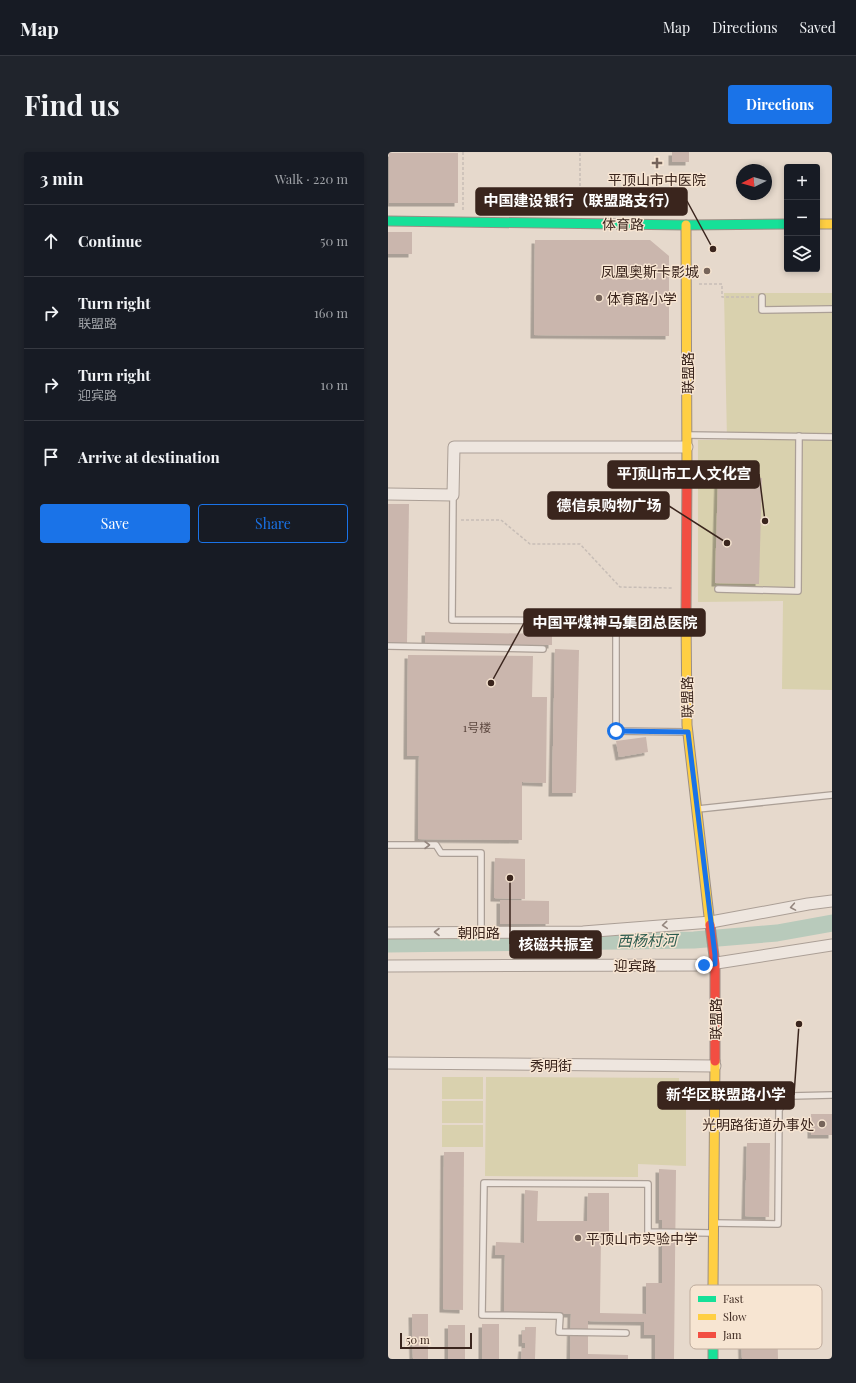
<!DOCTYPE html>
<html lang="en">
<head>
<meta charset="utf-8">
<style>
  :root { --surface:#171b24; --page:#20242c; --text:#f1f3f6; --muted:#9ea1a6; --line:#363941; --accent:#1a73e8 }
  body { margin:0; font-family:"Playfair Display","Noto Sans SC",serif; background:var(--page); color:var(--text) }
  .controls { position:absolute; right:12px; top:12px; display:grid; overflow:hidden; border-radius:4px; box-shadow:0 2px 6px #0003 }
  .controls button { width:36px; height:36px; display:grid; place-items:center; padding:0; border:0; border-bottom:1px solid var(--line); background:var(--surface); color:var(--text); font:20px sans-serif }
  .compass { position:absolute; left:348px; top:12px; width:36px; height:36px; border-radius:50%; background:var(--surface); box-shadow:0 2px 6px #0003; rotate:265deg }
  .scale { position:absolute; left:12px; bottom:10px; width:72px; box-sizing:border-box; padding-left:4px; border:2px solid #3a251d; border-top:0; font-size:11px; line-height:14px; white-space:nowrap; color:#3a251d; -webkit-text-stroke:3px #f7e5d2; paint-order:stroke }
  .stop { position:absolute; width:12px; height:12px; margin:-9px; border:3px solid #1a73e8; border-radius:50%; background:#fff }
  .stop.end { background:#1a73e8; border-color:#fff; box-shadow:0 1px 4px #0008 }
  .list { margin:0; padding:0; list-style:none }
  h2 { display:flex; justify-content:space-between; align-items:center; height:52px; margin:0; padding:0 16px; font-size:17px }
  h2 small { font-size:13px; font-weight:400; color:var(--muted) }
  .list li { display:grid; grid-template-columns:26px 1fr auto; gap:12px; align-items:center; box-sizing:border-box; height:72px; padding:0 16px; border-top:1px solid var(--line) }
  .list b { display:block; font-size:15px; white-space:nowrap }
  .list p { margin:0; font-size:13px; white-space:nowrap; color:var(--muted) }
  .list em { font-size:13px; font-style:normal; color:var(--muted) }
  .actions { display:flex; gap:8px; padding:12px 16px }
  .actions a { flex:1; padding:9px 0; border:1px solid var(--accent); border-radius:4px; text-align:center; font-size:14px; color:var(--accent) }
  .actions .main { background:var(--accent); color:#fff }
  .icon { flex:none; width:22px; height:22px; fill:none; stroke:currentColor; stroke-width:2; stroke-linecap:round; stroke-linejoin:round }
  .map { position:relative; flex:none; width:444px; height:1207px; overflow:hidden; border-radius:4px }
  header { display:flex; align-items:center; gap:24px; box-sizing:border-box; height:56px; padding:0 20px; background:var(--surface); border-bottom:1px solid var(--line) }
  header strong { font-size:19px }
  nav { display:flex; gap:22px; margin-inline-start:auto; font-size:14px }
  .intro { display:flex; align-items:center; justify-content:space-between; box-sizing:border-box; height:96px; padding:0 24px }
  h1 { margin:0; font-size:28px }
  .button { padding:10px 18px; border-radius:4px; background:var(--accent); color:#fff; font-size:14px; font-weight:700 }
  main { display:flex; gap:24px; padding:0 24px }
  aside { flex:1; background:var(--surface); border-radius:4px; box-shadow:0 2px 6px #0003 }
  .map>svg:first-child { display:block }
</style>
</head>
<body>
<header>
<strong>Map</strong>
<nav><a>Map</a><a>Directions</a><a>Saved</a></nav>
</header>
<div class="intro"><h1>Find us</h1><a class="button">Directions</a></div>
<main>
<aside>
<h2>3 min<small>Walk · 220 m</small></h2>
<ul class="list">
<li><svg class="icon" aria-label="ahead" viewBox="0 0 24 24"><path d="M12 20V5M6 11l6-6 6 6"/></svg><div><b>Continue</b></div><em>50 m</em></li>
<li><svg class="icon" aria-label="right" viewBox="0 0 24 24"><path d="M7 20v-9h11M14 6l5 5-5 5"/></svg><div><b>Turn right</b><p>联盟路</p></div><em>160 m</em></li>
<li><svg class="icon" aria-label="right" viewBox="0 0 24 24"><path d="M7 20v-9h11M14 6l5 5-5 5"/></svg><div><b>Turn right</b><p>迎宾路</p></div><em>10 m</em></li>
<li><svg class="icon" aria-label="arrive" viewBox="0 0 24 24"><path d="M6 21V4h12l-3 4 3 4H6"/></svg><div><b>Arrive at destination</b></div></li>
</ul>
<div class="actions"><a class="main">Save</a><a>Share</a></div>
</aside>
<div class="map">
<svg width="444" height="1207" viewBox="0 0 444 1207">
  <defs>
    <filter id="shadow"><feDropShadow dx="-3.5" dy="3.5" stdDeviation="0" flood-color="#0004"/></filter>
  </defs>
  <rect width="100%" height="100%" fill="#e6d9cc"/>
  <!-- green -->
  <g fill="#d9d1ae">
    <polygon points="336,141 444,141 444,538 394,537 395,449 310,450 310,288 339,288"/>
    <rect x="54" y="925" width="41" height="22"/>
    <polygon points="98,925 291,926 291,938 298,938 298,1014 250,1012 250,1025 97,1024"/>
    <rect x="54" y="949" width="41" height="22"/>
    <rect x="54" y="973" width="41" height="22"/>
  </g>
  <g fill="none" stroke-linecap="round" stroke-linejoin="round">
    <!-- river -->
    <polyline stroke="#b8cabb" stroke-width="17" points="0,792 306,788 389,781 444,771"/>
  </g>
  <!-- building -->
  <g fill="#cab6ad" filter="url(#shadow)">
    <rect x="284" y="0" width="17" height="10"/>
    <rect x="1" y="1" width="69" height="50"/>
    <rect x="0" y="80" width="24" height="22"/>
    <polygon points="147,88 262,88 281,104 281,184 146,183"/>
    <polygon points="330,325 374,326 371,432 327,431"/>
    <polygon points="0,352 21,352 19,492 0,492"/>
    <polygon points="37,480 164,482 164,493 37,491"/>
    <polygon points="167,497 191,498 188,641 164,641"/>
    <polygon points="20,503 145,504 144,545 159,545 158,631 134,630 134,688 30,687 31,604 19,604"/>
    <polygon points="258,585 260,600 231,605 228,589"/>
    <polygon points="107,706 137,707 137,747 106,746"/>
    <polygon points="112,748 161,749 161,772 112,772"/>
    <rect x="423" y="962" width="21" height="21"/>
    <polygon points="359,991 382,991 381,1065 357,1064"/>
    <polygon points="56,1000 76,1000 75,1158 55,1157"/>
    <polygon points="271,1017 288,1018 286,1207 267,1207 267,1183 256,1183 256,1170 200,1169 200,1202 240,1203 240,1207 182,1207 183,1162 116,1161 117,1103 107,1103 108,1090 136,1091 137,1038 150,1039 149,1069 199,1069 200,1041 221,1041 221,1084 213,1084 212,1161 258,1162 258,1131 274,1131 274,1068 271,1068"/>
    <polygon points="24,1162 40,1162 40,1207 25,1207"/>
    <polygon points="389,1165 390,1207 354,1207 353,1166"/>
    <rect x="94" y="1172" width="17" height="35"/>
    <rect x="60" y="1173" width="17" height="34"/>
    <polygon points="137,1175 148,1175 147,1207 133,1207 134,1196 137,1196 137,1191 134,1191 134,1179 137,1179"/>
  </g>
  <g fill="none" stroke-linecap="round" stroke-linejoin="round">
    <!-- lane casing -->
    <g stroke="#ab9f96" stroke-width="8">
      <g id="lane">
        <polyline points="374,145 374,158 444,157"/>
        <polyline points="299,283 444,285"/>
        <polyline points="65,343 64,468 228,469 228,579 298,580"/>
        <polyline points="330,437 410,439 411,284"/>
        <polyline points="0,494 155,497"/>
        <polyline points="310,657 444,643"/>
        <polyline points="0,693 48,693 53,701 93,701 93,780"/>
        <polyline points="326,1071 390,1072 391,958 396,950 403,944 444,943"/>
        <polyline points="238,1181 171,1180 172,1164 94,1163 96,1031 260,1032 260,1080 325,1081"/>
      </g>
    </g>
    <!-- street casing -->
    <g stroke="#ab9f96" stroke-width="13">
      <g id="street">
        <polyline points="0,342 65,343 66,295 299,295"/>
        <polyline points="0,781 195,780 323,770 420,752 444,749"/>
        <polyline points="0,814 316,813 444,793"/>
        <polyline points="0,911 327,914"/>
      </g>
    </g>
    <!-- fast casing -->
    <g stroke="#9b8e85" stroke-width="11">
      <g id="fast">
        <polyline points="0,69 298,73 399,72"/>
        <polyline points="325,1207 325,1134"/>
      </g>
    </g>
    <!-- slow casing -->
    <g stroke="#9b8e85" stroke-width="11">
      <g id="slow">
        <polyline points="429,72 444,72"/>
        <polyline points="298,73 299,322"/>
        <polyline points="298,463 299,573 322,773"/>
        <polyline points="325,1134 327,909"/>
      </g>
    </g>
    <!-- jam casing -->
    <g stroke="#9b8e85" stroke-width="11">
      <g id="jam">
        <polyline points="298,463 299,322"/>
        <polyline points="322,773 327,812 327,909"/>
      </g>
    </g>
    <!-- path -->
    <g stroke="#c7bdb6" stroke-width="1.5" stroke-dasharray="3 2" stroke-linecap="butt">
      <polyline points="75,0 75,58"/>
      <polyline points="192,59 192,0"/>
      <polyline points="311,132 334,132 334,145 366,145"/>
      <polyline points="73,368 113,368 142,392 192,392 232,435 284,436"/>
    </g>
    <!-- lane -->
    <use href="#lane" stroke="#eee6df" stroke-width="5.5"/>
    <!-- street -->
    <use href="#street" stroke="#eee6df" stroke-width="11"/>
    <!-- fast -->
    <use href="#fast" stroke="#16e098" stroke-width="9"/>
    <!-- slow -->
    <use href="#slow" stroke="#ffcf43" stroke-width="9"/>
    <!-- jam -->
    <use href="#jam" stroke="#f24e42" stroke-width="9"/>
  </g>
  <!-- one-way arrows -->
  <defs><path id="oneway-chevron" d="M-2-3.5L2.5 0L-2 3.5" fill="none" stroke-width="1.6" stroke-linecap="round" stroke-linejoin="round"/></defs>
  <g stroke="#94867e">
    <use href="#oneway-chevron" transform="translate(39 693)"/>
    <use href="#oneway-chevron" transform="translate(405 755) rotate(170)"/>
    <use href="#oneway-chevron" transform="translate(277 773) rotate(175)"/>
    <use href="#oneway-chevron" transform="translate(49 780) rotate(180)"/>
  </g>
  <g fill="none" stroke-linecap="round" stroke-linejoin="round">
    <!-- route -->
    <polyline stroke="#1a73e8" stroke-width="5" points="228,579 300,580 327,803 327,812 316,813"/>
  </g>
  <!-- markers -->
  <g fill="#76645a" stroke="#f7e5d2" stroke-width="1.5">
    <path d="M267 5h4v4h4v4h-4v4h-4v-4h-4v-4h4z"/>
    <circle cx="319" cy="119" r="4"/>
    <circle cx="211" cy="146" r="4"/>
    <circle cx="434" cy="972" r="4"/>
    <circle cx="190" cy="1086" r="4"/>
  </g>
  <g text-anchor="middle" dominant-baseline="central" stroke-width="3" stroke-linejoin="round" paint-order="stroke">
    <!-- number labels -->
    <g font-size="12" fill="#5e4941">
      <text x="89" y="575">1号楼</text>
    </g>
    <!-- poi labels -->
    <g font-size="14" fill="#3a251d" stroke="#f7e5d2" text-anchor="end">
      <text x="269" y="27" text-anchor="middle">平顶山市中医院</text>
      <text x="311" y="119">凤凰奥斯卡影城</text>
      <text x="219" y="146" text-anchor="start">体育路小学</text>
      <text x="426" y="972">光明路街道办事处</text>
      <text x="198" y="1086" text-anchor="start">平顶山市实验中学</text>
    </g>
    <!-- street labels -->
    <g font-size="14" fill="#3a251d" stroke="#f7e5d2">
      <text transform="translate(235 72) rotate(1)">体育路</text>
      <text transform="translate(299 221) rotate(-90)">联盟路</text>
      <text transform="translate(299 545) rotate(-91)">联盟路</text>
      <text x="91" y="780">朝阳路</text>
      <text x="247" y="813">迎宾路</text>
      <text transform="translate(327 867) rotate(-90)">联盟路</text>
      <text x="163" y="913">秀明街</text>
    </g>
    <!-- water labels -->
    <g font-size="15" font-style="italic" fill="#2b5b4e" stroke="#f7e5d2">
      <text transform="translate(259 788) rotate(-1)">西杨村河</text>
    </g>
  </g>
  <!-- legend -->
  <rect x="302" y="1133" width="132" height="64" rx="6" fill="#f7e5d2" stroke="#beab9c" stroke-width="1"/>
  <rect x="310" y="1144" width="18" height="6" fill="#16e098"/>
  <rect x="310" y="1162" width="18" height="6" fill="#ffcf43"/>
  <rect x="310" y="1180" width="18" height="6" fill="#f24e42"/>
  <g font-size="11" fill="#3a251d">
    <text x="335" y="1151">Fast</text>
    <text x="335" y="1169">Slow</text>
    <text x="335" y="1187">Jam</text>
  </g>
  <!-- callouts -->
  <path fill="none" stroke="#3a251d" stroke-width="1.5" d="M325 97L299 49M377 369L371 322M339 391L281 354M103 531L136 471M122 726L122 792M411 872L406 943"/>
  <g fill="#3a251d" stroke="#f7e5d2" stroke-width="1.5">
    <circle cx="325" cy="97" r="4"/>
    <circle cx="377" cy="369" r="4"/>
    <circle cx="339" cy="391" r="4"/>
    <circle cx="103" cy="531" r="4"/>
    <circle cx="122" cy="726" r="4"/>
    <circle cx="411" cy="872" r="4"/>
  </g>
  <g fill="#3a251d" stroke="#3a251d" stroke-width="1.5">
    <rect x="88" y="36" width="211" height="27" rx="4"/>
    <rect x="220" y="309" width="151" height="27" rx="4"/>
    <rect x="160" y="340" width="121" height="27" rx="4"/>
    <rect x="136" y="457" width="181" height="27" rx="4"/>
    <rect x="122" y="779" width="91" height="27" rx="4"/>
    <rect x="270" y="930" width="136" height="27" rx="4"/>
  </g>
  <g font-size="15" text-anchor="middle" font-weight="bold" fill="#fff">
    <text x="193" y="54">中国建设银行（联盟路支行）</text>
    <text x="296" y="327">平顶山市工人文化宫</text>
    <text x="221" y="359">德信泉购物广场</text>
    <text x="227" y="476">中国平煤神马集团总医院</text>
    <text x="168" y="798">核磁共振室</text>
    <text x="338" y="948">新华区联盟路小学</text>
  </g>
</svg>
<div class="controls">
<button>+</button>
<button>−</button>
<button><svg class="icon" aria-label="layers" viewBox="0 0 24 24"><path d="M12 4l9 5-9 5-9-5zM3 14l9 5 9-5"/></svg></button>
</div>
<svg class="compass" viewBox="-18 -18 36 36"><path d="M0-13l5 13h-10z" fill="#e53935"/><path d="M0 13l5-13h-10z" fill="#9ea1a6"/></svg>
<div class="scale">50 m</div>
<div class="stop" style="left:228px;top:579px"></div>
<div class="stop end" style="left:316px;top:813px"></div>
</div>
</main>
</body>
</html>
